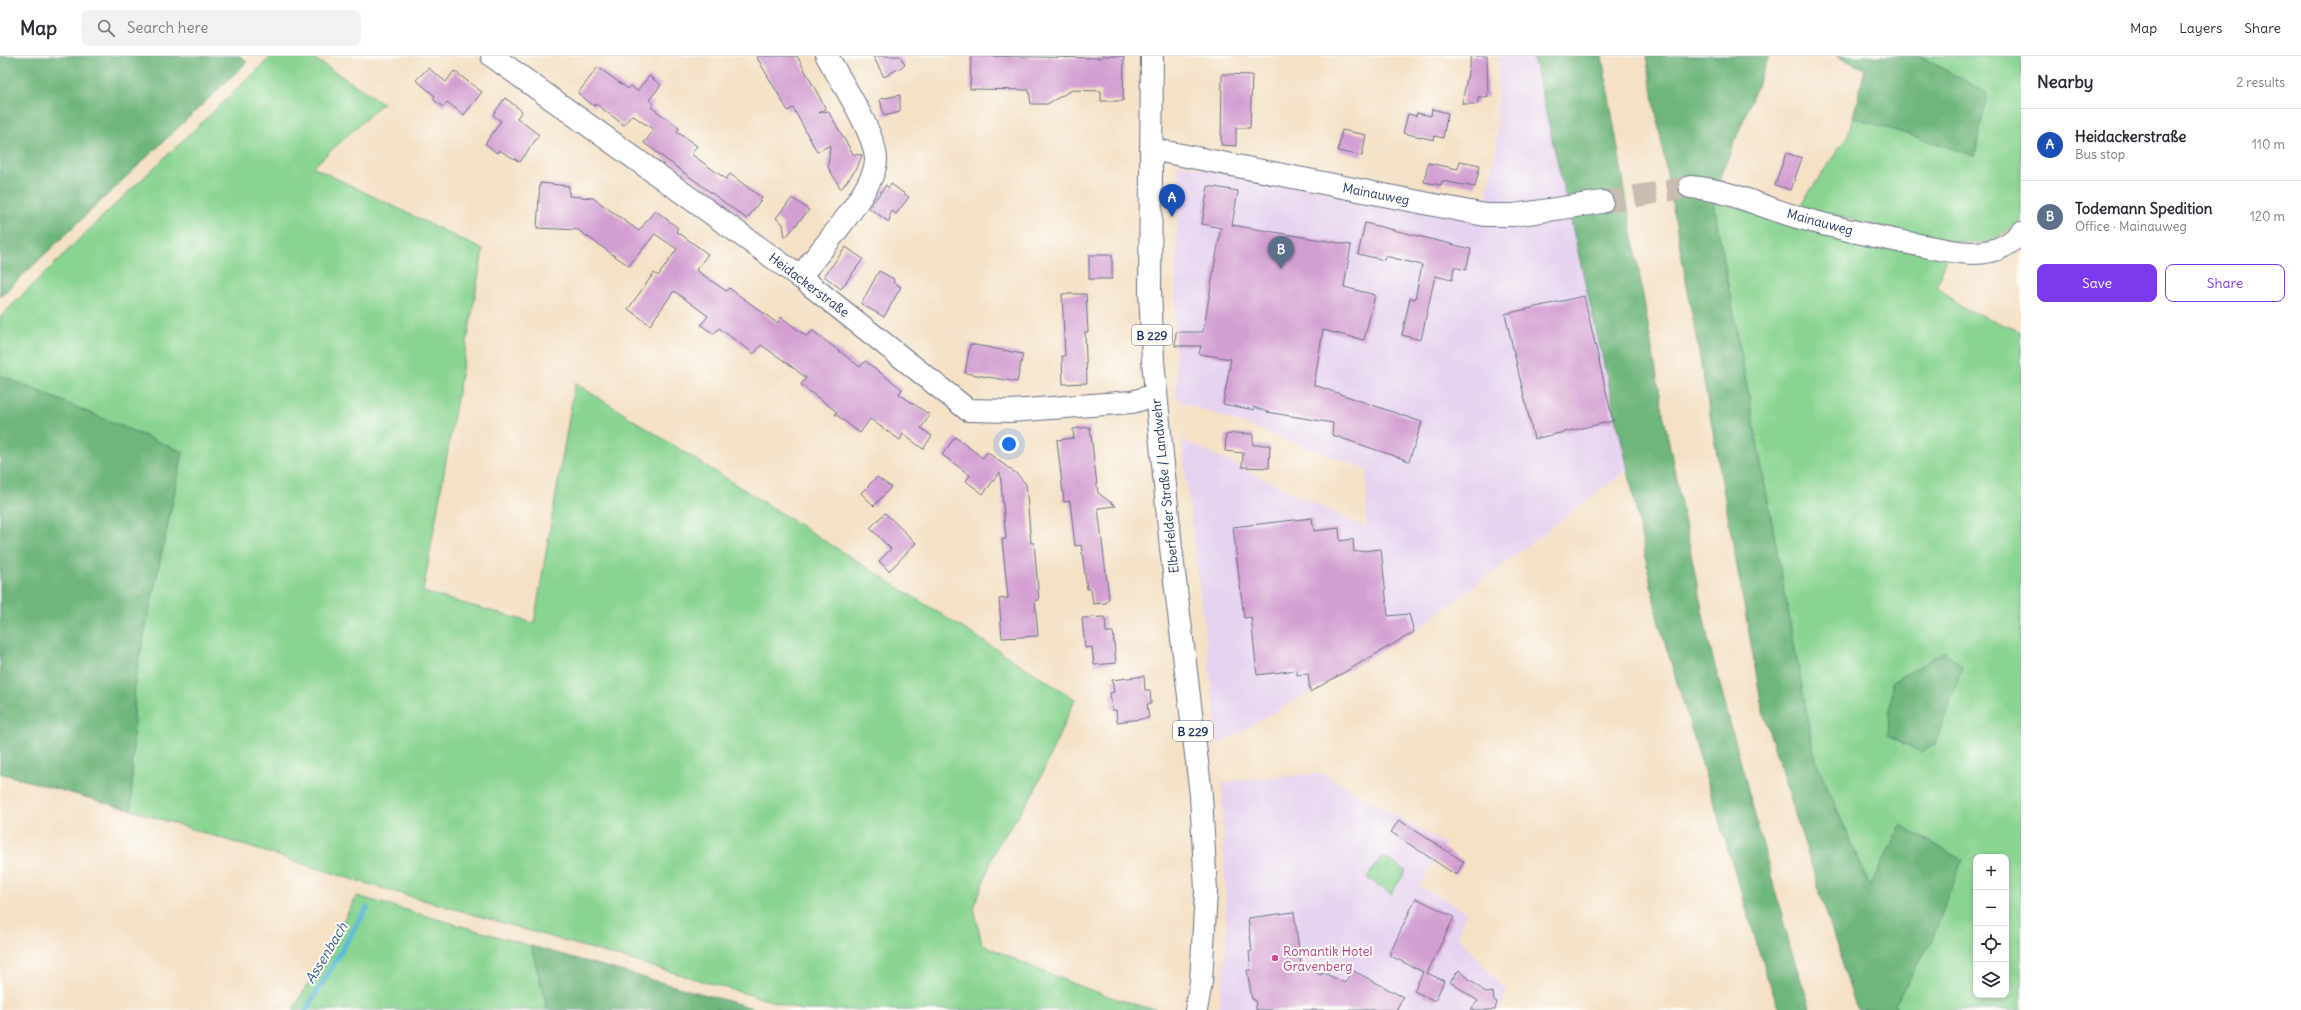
<!DOCTYPE html>
<html lang="en">
<head>
<meta charset="utf-8">
<style>
  :root { --surface:#fff; --page:#f2f2f3; --text:#2b2b33; --muted:#7c7c81; --line:#e1e1e2; --accent:#7c3aed }
  body { margin:0; font-family:Delius,sans-serif; background:var(--page); color:var(--text) }
  .controls { position:absolute; right:12px; bottom:12px; display:grid; overflow:hidden; border-radius:8px; box-shadow:0 2px 6px #0003 }
  .controls button { width:36px; height:36px; display:grid; place-items:center; padding:0; border:0; border-bottom:1px solid var(--line); background:var(--surface); color:var(--text); font:20px sans-serif }
  .you { position:absolute; left:1009px; top:388px; width:14px; height:14px; margin:-10px; border:3px solid #fff; border-radius:50%; background:#1a73e8; box-shadow:0 0 0 6px #1a73e833 }
  .badge { display:grid; place-items:center; width:26px; height:26px; border-radius:50%; background:var(--accent); color:#fff; font-size:13px; font-weight:700 }
  .pin { position:absolute; translate:-50% -33px; filter:drop-shadow(0 1px 2px #0008) }
  .pin::after { content:''; position:absolute; top:21px; width:14px; height:12px; background:inherit; clip-path:polygon(0 0,100% 0,50% 100%) }
  .list { margin:0; padding:0; list-style:none }
  h2 { display:flex; justify-content:space-between; align-items:center; height:52px; margin:0; padding:0 16px; font-size:17px }
  h2 small { font-size:13px; font-weight:400; color:var(--muted) }
  .list li { display:grid; grid-template-columns:26px 1fr auto; gap:12px; align-items:center; box-sizing:border-box; height:72px; padding:0 16px; border-top:1px solid var(--line) }
  .list b { display:block; font-size:15px; white-space:nowrap }
  .list p { margin:0; font-size:13px; white-space:nowrap; color:var(--muted) }
  .list em { font-size:13px; font-style:normal; color:var(--muted) }
  .actions { display:flex; gap:8px; padding:12px 16px }
  .actions a { flex:1; padding:9px 0; border:1px solid var(--accent); border-radius:8px; text-align:center; font-size:14px; color:var(--accent) }
  .actions .main { background:var(--accent); color:#fff }
  .icon { flex:none; width:22px; height:22px; fill:none; stroke:currentColor; stroke-width:2; stroke-linecap:round; stroke-linejoin:round }
  .map { position:relative; flex:none; width:2021px; height:954px; overflow:hidden }
  header { display:flex; align-items:center; gap:24px; box-sizing:border-box; height:56px; padding:0 20px; background:var(--surface); border-bottom:1px solid var(--line) }
  header strong { font-size:19px }
  nav { display:flex; gap:22px; margin-inline-start:auto; font-size:14px }
  .search { width:280px; height:36px; background:var(--page); display:flex; align-items:center; gap:10px; box-sizing:border-box; padding:0 14px; border-radius:8px; color:var(--muted); font-size:15px }
  main { display:flex }
  aside { flex:1; background:var(--surface) }
  .map>svg:first-child { display:block }
</style>
</head>
<body>
<header>
<strong>Map</strong>
<div class="search"><svg class="icon" aria-label="search" viewBox="0 0 24 24"><circle cx="10" cy="10" r="6"/><path d="M15 15l6 6"/></svg>Search here</div>
<nav><a>Map</a><a>Layers</a><a>Share</a></nav>
</header>
<main>
<div class="map">
<svg width="2021" height="954" viewBox="0 0 2021 954">
  <rect width="100%" height="100%" fill="#fdfcf7"/>
  <filter id="ink" filterUnits="userSpaceOnUse"><feTurbulence type="fractalNoise" baseFrequency=".025" numOctaves="2"/><feDisplacementMap in="SourceGraphic" scale="8" xChannelSelector="R" yChannelSelector="G"/><feConvolveMatrix kernelMatrix="1 2 1 2 8 2 1 2 1" color-interpolation-filters="sRGB"/></filter>
  <filter id="wash" filterUnits="userSpaceOnUse"><feTurbulence type="fractalNoise" baseFrequency=".012" numOctaves="4" result="noise"/><feDisplacementMap in="SourceGraphic" scale="16" xChannelSelector="R" yChannelSelector="G"/><feGaussianBlur stdDeviation="0.9" result="paint"/><feColorMatrix in="noise" values="0 0 0 0 0 0 0 0 0 0 0 0 0 0 0 0 0 1.4 0 .05"/><feComposite in="paint" operator="in"/></filter>
  <g filter="url(#wash)">
    <rect width="100%" height="100%" fill="#f4e1c6"/>
    <!-- built -->
    <g fill="#e6d3f0">
      <polygon points="1498,0 1533,0 1628,413 1414,576 1219,688 1181,383 1366,472 1367,413 1177,344 1175,273 1178,108 1486,166 1485,147 1497,90"/>
      <polygon points="1322,717 1445,788 1419,830 1467,856 1457,879 1507,936 1499,954 1219,954 1227,884 1222,726"/>
    </g>
    <!-- green -->
    <g fill="#89d491" stroke="#528278" fill-rule="evenodd">
      <path d="M 272,0 L 310,0 L 383,47 L 313,111 L 483,194 L 423,536 L 534,567 L 575,327 L 1075,643 L 1034,736 L 995,794 L 974,852 L 982,888 C 1038,914 1097,940 1157,954 L 802,954 L 358,825 L 131,754 L 135,622 L 183,397 L 0,319 L 0,261 L 102,161 Z"/>
      <polygon points="1920,0 2021,0 2021,165 1989,187 1939,185 1799,151 1848,79 1853,61 1975,99 1986,37"/>
      <path d="M 1713,145 L 1946,202 L 1937,230 L 1961,251 L 2021,276 L 2021,954 L 1897,954 L 1895,948 L 1932,884 L 1870,830 L 1815,703 ZM 1976,801 L 2006,801 L 2006,939 L 1976,939 Z"/>
      <polygon points="1382,800 1406,815 1391,838 1367,822"/>
      <polygon points="357,840 531,890 547,951 545,954 293,954"/>
    </g>
    <!-- forest -->
    <g fill="#6eb67b" stroke="#44726c">
      <polygon points="0,0 240,0 247,6 0,241"/>
      <polygon points="1533,0 1602,0 1664,362 1709,588 1792,898 1811,954 1780,954 1766,918 1658,564 1628,413"/>
      <polygon points="1646,0 1769,0 1720,122 1713,145 1815,703 1870,830 1901,769 1962,804 1932,884 1895,948 1897,954 1857,954 1763,656"/>
      <polygon points="1836,0 1920,0 1987,37 1975,100 1853,61 1865,13"/>
      <polygon points="0,319 183,396 135,622 131,754 0,717"/>
      <polygon points="1945,595 1962,611 1935,689 1921,696 1888,680 1892,626"/>
      <polygon points="531,890 760,954 545,954 547,951"/>
    </g>
    <g fill="none" stroke-linecap="round" stroke-linejoin="round">
      <!-- stream -->
      <polyline stroke="#5fbadd" stroke-width="5" points="306,954 367,852"/>
    </g>
    <g id="blocks">
      <!-- building -->
      <g fill="#d39fd2">
        <polygon points="756,0 797,0 826,53 819,57 828,55 853,98 862,99 857,112 841,133 828,111 830,89 817,96 793,52 788,55"/>
        <polygon points="873,0 900,0 905,9 884,21"/>
        <polygon points="971,0 1102,2 1102,0 1124,0 1123,45 1101,45 1101,35 1072,34 1047,48 1031,48 1029,34 970,33"/>
        <polygon points="1471,0 1487,0 1488,41 1478,41 1478,48 1462,48"/>
        <polygon points="598,11 628,33 631,30 637,35 649,20 661,29 649,44 654,48 651,51 679,72 677,76 697,90 691,98 726,123 730,118 762,142 747,163 644,87 654,74 632,59 624,69 596,48 594,50 578,37"/>
        <polygon points="428,12 446,26 454,15 482,36 464,59 447,46 443,51 433,43 435,40 416,24"/>
        <polygon points="1222,18 1252,19 1250,72 1236,72 1236,90 1221,89"/>
        <polygon points="900,39 900,56 884,60 880,43"/>
        <polygon points="505,42 522,55 517,62 539,79 520,106 499,94 497,97 485,88 501,65 493,59"/>
        <polygon points="1432,53 1448,57 1443,82 1435,80 1434,84 1403,77 1408,58 1416,60 1417,57 1431,60"/>
        <polygon points="1342,74 1366,79 1362,100 1338,95"/>
        <polygon points="1786,97 1802,102 1791,134 1775,129"/>
        <polygon points="1460,105 1480,109 1475,131 1442,125 1441,129 1424,126 1428,107 1458,113"/>
        <polygon points="540,127 569,130 569,140 593,142 639,175 655,154 678,172 676,175 708,198 696,214 726,235 729,232 777,267 781,261 806,280 813,275 860,311 865,305 902,333 899,338 930,359 921,372 932,380 923,393 903,378 900,384 870,363 860,377 835,358 837,356 801,329 806,322 790,309 761,289 754,298 719,272 714,278 701,269 708,260 674,235 650,269 628,253 654,217 658,220 677,193 655,178 629,210 578,174 537,172"/>
        <polygon points="891,128 909,141 896,158 891,154 889,166 869,152 886,129 889,132"/>
        <polygon points="1208,130 1238,135 1232,169 1351,189 1344,231 1375,239 1364,284 1323,274 1314,329 1422,366 1409,405 1332,379 1333,367 1267,356 1254,351 1254,354 1223,348 1231,303 1199,298 1201,290 1175,290 1176,276 1203,276 1221,172 1202,168"/>
        <polygon points="792,142 809,154 785,182 783,168 776,162"/>
        <polygon points="1365,167 1471,193 1466,214 1454,211 1452,224 1435,220 1421,284 1402,279 1410,242 1415,243 1422,209 1385,200 1384,204 1358,198"/>
        <polygon points="846,191 863,203 841,233 824,220"/>
        <rect x="1089" y="199" width="23" height="24"/>
        <polygon points="879,215 894,223 893,226 901,231 884,261 861,248"/>
        <polygon points="1062,238 1086,238 1088,276 1085,276 1087,327 1063,328 1062,300 1065,300"/>
        <polygon points="1584,240 1613,365 1534,383 1505,258"/>
        <polygon points="970,288 1023,298 1017,326 965,317"/>
        <polygon points="1090,371 1098,437 1116,450 1098,452 1109,542 1106,547 1093,548 1091,533 1087,533 1081,489 1075,490 1070,445 1064,446 1057,384 1074,382 1073,373"/>
        <polygon points="1235,377 1253,378 1253,389 1270,389 1269,412 1242,411 1243,397 1225,395 1226,379"/>
        <polygon points="955,381 983,402 987,396 1018,419 1026,428 1031,487 1034,487 1036,509 1039,544 1035,544 1038,580 1002,582 999,543 1008,542 1002,483 1006,483 1000,416 983,438 966,425 970,419 942,399"/>
        <polygon points="877,421 891,431 874,450 861,437"/>
        <polygon points="885,457 916,487 889,515 879,505 891,493 870,472"/>
        <polygon points="1312,462 1314,475 1339,472 1340,485 1353,483 1354,496 1381,493 1388,560 1409,558 1414,576 1310,636 1308,618 1297,619 1297,614 1257,619 1251,561 1244,562 1233,471"/>
        <polygon points="1105,561 1106,576 1113,576 1116,607 1094,609 1092,591 1085,592 1082,562"/>
        <polygon points="1144,620 1145,634 1150,634 1151,648 1147,648 1149,662 1117,666 1116,654 1112,654 1110,637 1114,636 1112,624"/>
        <polygon points="1399,764 1464,806 1456,819 1391,776"/>
        <polygon points="1416,842 1454,861 1427,917 1444,925 1435,945 1414,935 1423,916 1389,899"/>
        <polygon points="1294,856 1301,909 1321,919 1322,916 1345,927 1352,914 1403,941 1397,954 1256,954 1255,944 1252,943 1247,914 1251,914 1249,896 1252,895 1248,862"/>
        <polygon points="1459,914 1486,937 1493,936 1494,944 1497,946 1495,954 1470,954 1478,945 1450,926"/>
      </g>
    </g>
  </g>
  <g filter="url(#ink)">
    <use href="#blocks" fill-opacity="0" stroke="#676d82" stroke-width="1"/>
    <g fill="none" stroke-linecap="round" stroke-linejoin="round">
      <!-- minor-tunnel -->
      <polyline stroke="#c9bdb1" stroke-width="22" stroke-dasharray="22 11" stroke-linecap="butt" points="1602,146 1690,131"/>
      <!-- minor casing -->
      <g stroke="#676d82" stroke-width="24">
        <g id="minor">
          <polyline points="492,0 800,221 968,354 1010,355 1132,346 1155,339"/>
          <polyline points="1151,93 1485,159 1514,159 1602,146"/>
          <path d="M 1690,131 C 1727,133 1762,151 1797,161 C 1839,173 1882,182 1924,190 C 1946,194 1969,200 1990,195 C 2002,193 2013,185 2021,177"/>
          <path d="M 800,221 C 818,197 876,132 876,104 C 876,78 840,24 827,0"/>
        </g>
      </g>
      <!-- major casing -->
      <g stroke="#676d82" stroke-width="24">
        <polyline id="major" points="1152,0 1150,234 1153,305 1171,492 1201,739 1206,835 1201,926 1196,954"/>
      </g>
      <!-- minor -->
      <use href="#minor" stroke="#fff" stroke-width="22"/>
      <!-- major -->
      <use href="#major" stroke="#fff" stroke-width="22"/>
    </g>
  </g>
  <!-- markers -->
  <circle fill="#d1479c" stroke="#fdfcf7" stroke-width="1.5" cx="1275" cy="902" r="4"/>
  <g text-anchor="middle" dominant-baseline="central" stroke-width="4" stroke-linejoin="round" paint-order="stroke">
    <!-- shield labels -->
    <g fill="#fdfcf7" stroke="#5f6c8c" stroke-width="1">
      <rect x="1132" y="269" width="40" height="20" rx="3"/>
      <rect x="1173" y="665" width="40" height="20" rx="3"/>
    </g>
    <g font-size="12" font-weight="bold" fill="#1b2f5e">
      <text x="1152" y="279">B 229</text>
      <text x="1193" y="675">B 229</text>
    </g>
    <!-- street labels -->
    <g font-size="13" fill="#1b2f5e" stroke="#fdfcf7">
      <text transform="translate(1376 138) rotate(11)">Mainauweg</text>
      <text transform="translate(1820 166) rotate(15)">Mainauweg</text>
      <text transform="translate(809 229) rotate(37)">Heidackerstraße</text>
      <text transform="translate(1165 430) rotate(-96)">Elberfelder Straße / Landwehr</text>
    </g>
    <!-- hotel labels -->
    <g font-size="13" fill="#b23c85" stroke="#fdfcf7" text-anchor="start">
      <text x="1283" y="895">Romantik Hotel<tspan x="1283" dy="15">Gravenberg</tspan></text>
    </g>
    <!-- water labels -->
    <g font-size="14" font-style="italic" fill="#2f5984" stroke="#fdfcf7">
      <text transform="translate(326 897) rotate(-59)">Assenbach</text>
    </g>
  </g>
</svg>
<div class="controls">
<button>+</button>
<button>−</button>
<button><svg class="icon" aria-label="locate" viewBox="0 0 24 24"><circle cx="12" cy="12" r="6"/><path d="M12 2v4M12 18v4M2 12h4M18 12h4"/></svg></button>
<button><svg class="icon" aria-label="layers" viewBox="0 0 24 24"><path d="M12 4l9 5-9 5-9-5zM3 14l9 5 9-5"/></svg></button>
</div>
<div class="you"></div>
<div class="pin badge" style="left:1172px;top:161px;background:#1a4fb4">A</div>
<div class="pin badge" style="left:1281px;top:213px;background:#5c6f8a">B</div>
</div>
<aside>
<h2>Nearby<small>2 results</small></h2>
<ul class="list">
<li><span class="badge" style="background:#1a4fb4">A</span><div><b>Heidackerstraße</b><p>Bus stop</p></div><em>110 m</em></li>
<li><span class="badge" style="background:#5c6f8a">B</span><div><b>Todemann Spedition</b><p>Office · Mainauweg</p></div><em>120 m</em></li>
</ul>
<div class="actions"><a class="main">Save</a><a>Share</a></div>
</aside>
</main>
</body>
</html>
